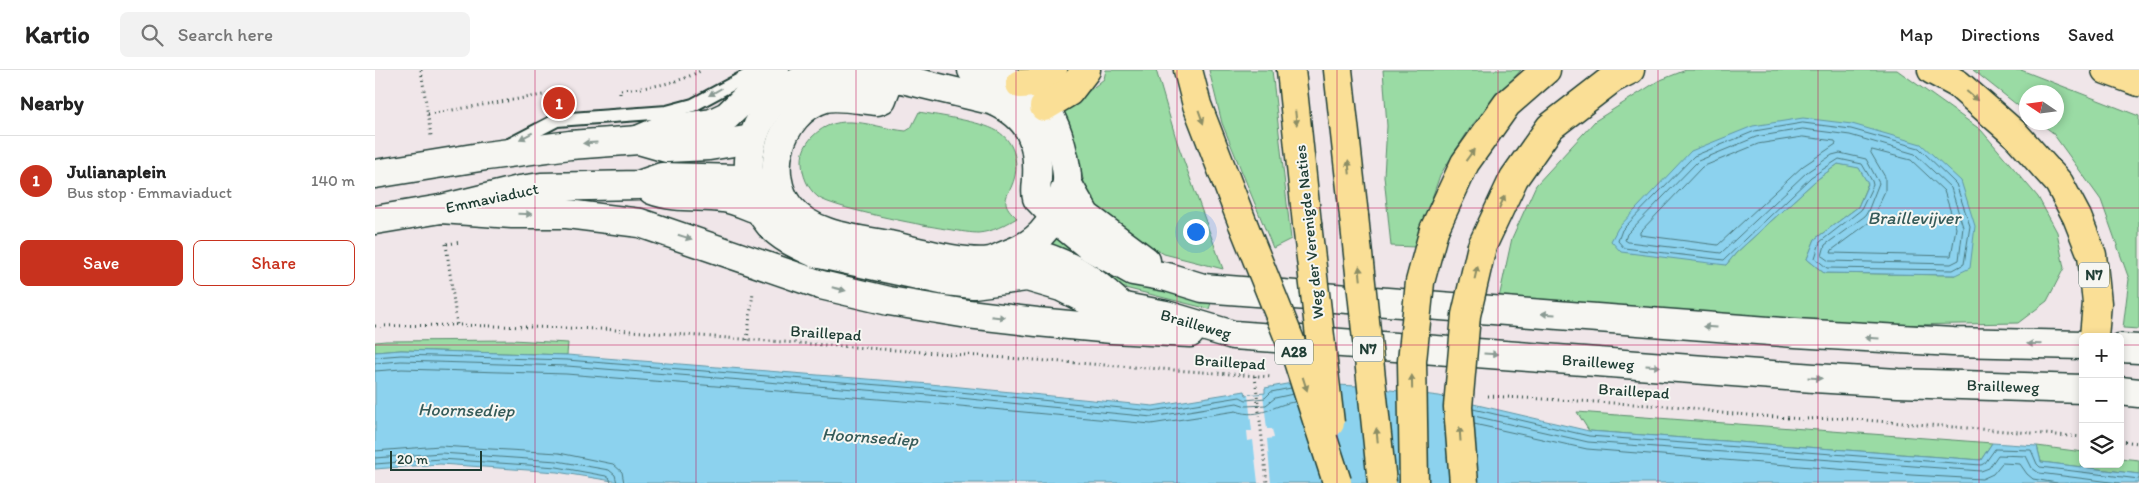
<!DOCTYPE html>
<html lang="en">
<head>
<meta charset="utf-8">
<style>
  :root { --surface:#fff; --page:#f2f2f2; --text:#222; --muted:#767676; --line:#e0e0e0; --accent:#c8321e }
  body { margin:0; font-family:Itim,sans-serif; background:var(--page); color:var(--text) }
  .controls { position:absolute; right:15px; bottom:15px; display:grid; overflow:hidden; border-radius:8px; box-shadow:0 2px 8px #0003 }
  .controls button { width:45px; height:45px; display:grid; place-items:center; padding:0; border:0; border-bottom:1px solid var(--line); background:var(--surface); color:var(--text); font:25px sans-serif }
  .compass { position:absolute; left:1644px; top:15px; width:45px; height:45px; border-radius:50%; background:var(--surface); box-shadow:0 2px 8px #0003; rotate:283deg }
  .scale { position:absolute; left:15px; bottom:12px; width:92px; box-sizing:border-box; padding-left:5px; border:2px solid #1f3d34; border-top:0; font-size:14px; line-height:18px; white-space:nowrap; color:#1f3d34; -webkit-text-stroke:4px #f6f6f2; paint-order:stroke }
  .you { position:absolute; left:820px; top:161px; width:18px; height:18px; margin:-12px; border:4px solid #fff; border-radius:50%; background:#1a73e8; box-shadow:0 0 0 8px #1a73e833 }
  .badge { display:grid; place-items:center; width:32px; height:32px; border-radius:50%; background:var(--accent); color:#fff; font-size:16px; font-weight:700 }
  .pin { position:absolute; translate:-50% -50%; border:2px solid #fff; box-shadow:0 1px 5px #0006 }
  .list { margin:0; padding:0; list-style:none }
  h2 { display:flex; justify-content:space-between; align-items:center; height:65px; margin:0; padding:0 20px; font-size:21px }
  h2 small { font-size:16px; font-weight:400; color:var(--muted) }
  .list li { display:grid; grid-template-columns:32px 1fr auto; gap:15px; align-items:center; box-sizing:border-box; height:90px; padding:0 20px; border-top:1px solid var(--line) }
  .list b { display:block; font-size:19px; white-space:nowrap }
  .list p { margin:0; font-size:16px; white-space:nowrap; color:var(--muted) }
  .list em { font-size:16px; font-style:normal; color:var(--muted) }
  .actions { display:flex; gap:10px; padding:15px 20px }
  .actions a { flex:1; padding:11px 0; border:1px solid var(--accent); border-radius:8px; text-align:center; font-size:18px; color:var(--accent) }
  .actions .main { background:var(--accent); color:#fff }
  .icon { flex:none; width:28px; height:28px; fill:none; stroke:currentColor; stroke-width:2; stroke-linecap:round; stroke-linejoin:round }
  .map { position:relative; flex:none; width:1764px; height:413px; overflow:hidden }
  header { display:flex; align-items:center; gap:30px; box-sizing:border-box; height:70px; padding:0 25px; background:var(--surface); border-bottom:1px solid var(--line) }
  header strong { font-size:24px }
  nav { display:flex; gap:28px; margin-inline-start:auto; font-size:18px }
  .search { width:350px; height:45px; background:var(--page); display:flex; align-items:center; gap:12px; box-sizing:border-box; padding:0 18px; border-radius:8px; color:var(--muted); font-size:19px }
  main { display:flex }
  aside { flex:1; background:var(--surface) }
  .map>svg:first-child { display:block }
</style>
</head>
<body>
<header>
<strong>Kartio</strong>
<div class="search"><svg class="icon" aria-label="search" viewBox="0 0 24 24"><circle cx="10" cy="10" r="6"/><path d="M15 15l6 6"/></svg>Search here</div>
<nav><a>Map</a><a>Directions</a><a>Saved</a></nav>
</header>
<main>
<aside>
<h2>Nearby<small></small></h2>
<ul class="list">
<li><span class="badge">1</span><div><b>Julianaplein</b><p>Bus stop · Emmaviaduct</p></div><em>140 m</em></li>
</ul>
<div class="actions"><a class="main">Save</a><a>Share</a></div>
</aside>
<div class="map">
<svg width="1764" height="413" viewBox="0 0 1764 413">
  <rect width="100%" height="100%" fill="#f0e6e9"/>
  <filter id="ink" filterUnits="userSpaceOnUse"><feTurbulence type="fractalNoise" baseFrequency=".02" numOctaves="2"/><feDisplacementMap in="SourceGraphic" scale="10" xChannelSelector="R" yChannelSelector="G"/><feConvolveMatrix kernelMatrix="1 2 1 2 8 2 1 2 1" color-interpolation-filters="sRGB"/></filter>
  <g filter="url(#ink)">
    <!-- green -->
    <g fill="#9adba4" stroke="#5c8c6c" fill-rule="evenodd">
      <polygon points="731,0 781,0 802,72 848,199 789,184 729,148 709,112 689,41 729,9"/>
      <polygon points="834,0 897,0 916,169 898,178 847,53"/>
      <polygon points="1008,0 1146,0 1097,55 1065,105 1040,177 1016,176 1009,106 1012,56"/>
      <path d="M 1311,0 L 1522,0 L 1606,60 L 1663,127 L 1682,162 L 1689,198 L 1672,231 L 1643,253 L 1527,255 L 1242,240 L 1124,228 L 1137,168 L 1161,115 L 1220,51 L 1283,11 ZM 1477,54 L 1580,205 L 1449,203 L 1432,189 L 1440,169 L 1483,137 L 1493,113 L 1484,97 L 1463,94 L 1440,111 L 1361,183 L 1351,195 L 1243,158 Z"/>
      <polygon points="1598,0 1646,0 1764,46 1764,259 1748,258 1754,209 1726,130 1677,62 1665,53 1682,52 1682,22 1652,22 1651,42"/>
      <path d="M 544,42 C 565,46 605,51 622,61 C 641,72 645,97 637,115 C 635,121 630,126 631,133 C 632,139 638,144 642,148 C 630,155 617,162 603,163 C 582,163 457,139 443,127 C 432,118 427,105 427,91 C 427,81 431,74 437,67 C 464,39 498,58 531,61 L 536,58 Z"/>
      <polygon points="685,165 763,211 793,222 836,233 834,239 742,216 676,175"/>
      <polygon points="137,270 193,273 192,285 26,280 0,282 0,272 11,271"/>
      <polygon points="1202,342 1617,373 1606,390 1214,361"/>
      <polygon points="1662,376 1708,382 1708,394 1745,394 1745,388 1764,390 1764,404 1666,392"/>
    </g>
    <!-- water -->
    <g fill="#8cd2ee" stroke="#6096a4">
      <polygon points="1428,48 1477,54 1546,74 1586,111 1600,156 1595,198 1580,205 1449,203 1432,189 1440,169 1483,137 1493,114 1484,98 1463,94 1440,111 1361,183 1351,195 1246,182 1236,171 1243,158 1316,81 1378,56"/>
      <polygon points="26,280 192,285 555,314 778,336 870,321 871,325 890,323 890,318 917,313 983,316 1064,326 1214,361 1606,390 1617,373 1662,376 1666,392 1764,404 1764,413 250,413 182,402 65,394 0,399 0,282"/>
    </g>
    <!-- pier -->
    <polygon fill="#f0e6e9" points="888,324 892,359 897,359 899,368 892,369 896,413 883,413 878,370 873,371 872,361 877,361 873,325"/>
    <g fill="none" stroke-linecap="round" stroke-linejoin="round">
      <!-- shore -->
      <g stroke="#4b797e" stroke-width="1">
        <polygon points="1428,53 1476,59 1544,78 1581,114 1595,156 1589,194 1578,200 1452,198 1440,188 1445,172 1486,140 1498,115 1497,111 1487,94 1464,89 1436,107 1349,190 1249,178 1243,171 1247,160 1319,86 1380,61"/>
        <polygon points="1428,59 1475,65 1540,84 1576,118 1588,157 1584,190 1576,194 1454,191 1447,186 1450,175 1490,146 1493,141 1504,113 1491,89 1465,83 1457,85 1432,102 1346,183 1253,172 1250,170 1252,164 1323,91 1381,67"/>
        <polygon points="1428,67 1460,71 1461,74 1428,96 1343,175 1265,165 1265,162 1327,97 1383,74"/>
        <polygon points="1497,80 1536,90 1569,121 1581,158 1576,186 1456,183 1457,180 1496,151 1510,121 1510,107 1496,83"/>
        <polyline points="0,287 26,285 192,290 554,319 777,341 865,327 871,330 890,328 896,322 916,318"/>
        <polyline points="0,293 26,291 192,296 554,325 777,347 862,333 871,336 891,335 900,328 918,324"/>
        <path d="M 0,301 L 27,299 L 191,304 L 553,333 L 776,354 L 861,341 C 886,350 898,334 920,332"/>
        <polyline points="1098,339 1214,366 1606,395 1610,393 1620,379 1656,380 1662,394 1665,397 1764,409"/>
        <polyline points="1099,346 1213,372 1606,401 1614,398 1623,385 1651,386 1657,398 1664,403 1744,413"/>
        <polyline points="1099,354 1212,379 1536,405 1607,409 1618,404 1627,393 1645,394 1652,404 1658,409 1682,413"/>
        <polyline points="0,381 65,376 184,383 238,394 247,402 249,413"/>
        <polyline points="0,388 66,383 182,391 234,400 240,405 242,413"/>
        <polyline points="0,394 66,389 182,397 231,406 235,409 236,413"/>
      </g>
      <!-- service casing -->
      <g stroke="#1f3d34" stroke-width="16">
        <polyline id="service" points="134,75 182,50 292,42 318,35 383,0"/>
      </g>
      <!-- secondary casing -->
      <g stroke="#1f3d34" stroke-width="31">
        <g id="secondary">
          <path d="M 518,0 L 507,29 L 502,31 C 488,30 463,25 450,28 C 426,35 410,56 404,79 C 399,98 402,121 414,137 C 436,166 481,169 514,175 C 541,181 589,195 615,191 C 621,190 627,186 633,184 C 661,174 676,158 686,130 C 688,124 691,118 692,112 C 693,100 689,87 686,75 C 673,24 645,11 597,0"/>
          <polyline points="265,69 286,60 337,53 352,46 400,0"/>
          <polyline points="0,104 111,86 195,75 264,70 292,78 334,76 377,69"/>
          <polyline points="692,113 711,146 771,191"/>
          <path d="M 277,120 C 300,129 324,125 348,128 C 361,130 373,136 385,140"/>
          <polyline points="66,139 137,144 192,144 265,153 446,215 514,231 593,244 662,252 737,259 815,263"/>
          <polyline points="0,150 66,139 144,120 166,117 264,115 287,107 364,109 391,116"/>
          <path d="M 646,180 C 688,190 712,204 744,234"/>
          <path d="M 1708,275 L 1578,272 L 1420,263 L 828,218 L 792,207 L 758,201 L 715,177 L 688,155 L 662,128 C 660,121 662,115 662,108 C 664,70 655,47 619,31 C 590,24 560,17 531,10 C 508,5 479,0 456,1 C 443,4 424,10 413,18 C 370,50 360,114 395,155 C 406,168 425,176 440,183 L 571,211 L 598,214 L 652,207 L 686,217 L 712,230 L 791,245 L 858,265 L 1439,308 L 1523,313 L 1708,319"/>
          <polyline points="1745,278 1764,279"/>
          <polyline points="1745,321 1764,323"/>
        </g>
      </g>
      <!-- trunk casing -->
      <g stroke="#1f3d34" stroke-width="31">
        <g id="trunk">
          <polyline points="813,0 822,35 868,154"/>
          <polyline points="916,0 932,154"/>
          <polyline points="963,0 979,146"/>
          <polyline points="1557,0 1583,14 1641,65 1684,113 1702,147 1717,185 1722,233 1719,267"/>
          <polyline points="1731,0 1764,12"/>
          <polyline points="645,14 660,13 678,0"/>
          <polyline points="669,37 694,22 711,0"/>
          <polyline points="1059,160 1090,93 1132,34 1171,0"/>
          <polyline points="1107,176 1139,108 1175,57 1237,9 1255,0"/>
        </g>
      </g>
      <!-- path -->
      <g stroke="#1f3d34" stroke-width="3" stroke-dasharray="1 4" stroke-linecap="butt">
        <polyline points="46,0 56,66"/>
        <path d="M 245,24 L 245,20 C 273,18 302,14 327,0"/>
        <polyline points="53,44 186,22 187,29"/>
        <polyline points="71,174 82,255"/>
        <polyline points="72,174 86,172"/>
        <polyline points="0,256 82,255 227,259 897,307"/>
        <polyline points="372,270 378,222"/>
        <polyline points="880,306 892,413"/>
        <polyline points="1113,326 1311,337 1346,343 1428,349 1463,348 1708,367"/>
        <polyline points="1745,371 1764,373"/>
      </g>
      <!-- service -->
      <use href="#service" stroke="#f6f6f2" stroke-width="12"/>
      <!-- secondary -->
      <use href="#secondary" stroke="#f6f6f2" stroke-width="28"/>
      <!-- trunk -->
      <use href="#trunk" stroke="#fadf96" stroke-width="28"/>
      <!-- trunk-bridge casing -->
      <g stroke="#1f3d34" stroke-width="31" stroke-linecap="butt">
        <g id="trunk-bridge">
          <polyline points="979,146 1007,413"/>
          <polyline points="868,154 922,288 962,412"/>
          <polyline points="932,154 955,353"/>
          <polyline points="1039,413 1037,291 1045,212 1059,160"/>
          <polyline points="1089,413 1083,337 1091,245 1107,176"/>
        </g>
      </g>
      <!-- trunk-bridge -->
      <use href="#trunk-bridge" stroke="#fadf96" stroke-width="28"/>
    </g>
    <!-- one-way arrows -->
    <defs><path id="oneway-solid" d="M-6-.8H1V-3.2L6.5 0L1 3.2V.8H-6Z" transform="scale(1.25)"/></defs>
    <g fill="#8a9a93">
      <use href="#oneway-solid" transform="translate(340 22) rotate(150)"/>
      <use href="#oneway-solid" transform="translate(151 66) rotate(153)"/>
      <use href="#oneway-solid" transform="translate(215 73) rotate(176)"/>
      <use href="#oneway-solid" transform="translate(150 144) rotate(1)"/>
      <use href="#oneway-solid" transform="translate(310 167) rotate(17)"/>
      <use href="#oneway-solid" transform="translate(464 219) rotate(14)"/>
      <use href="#oneway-solid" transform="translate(1173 244) rotate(-176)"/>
      <use href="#oneway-solid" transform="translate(623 247) rotate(6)"/>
      <use href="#oneway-solid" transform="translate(1335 257) rotate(-176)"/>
      <use href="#oneway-solid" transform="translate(1497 268) rotate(-177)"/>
      <use href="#oneway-solid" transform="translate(1659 274) rotate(-179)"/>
      <use href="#oneway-solid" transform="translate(1116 284) rotate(4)"/>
      <use href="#oneway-solid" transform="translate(1278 296) rotate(4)"/>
      <use href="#oneway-solid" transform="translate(1440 308) rotate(4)"/>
    </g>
    <g fill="#8c8e65">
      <use href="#oneway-solid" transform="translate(1597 26) rotate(41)"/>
      <use href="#oneway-solid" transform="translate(826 47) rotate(70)"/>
      <use href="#oneway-solid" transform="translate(921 48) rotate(84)"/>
      <use href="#oneway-solid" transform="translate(1095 85) rotate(-54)"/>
      <use href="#oneway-solid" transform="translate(974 97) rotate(-96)"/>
      <use href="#oneway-solid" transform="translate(1127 132) rotate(-65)"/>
      <use href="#oneway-solid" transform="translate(985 203) rotate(-96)"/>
      <use href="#oneway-solid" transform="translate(1101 203) rotate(-77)"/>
      <use href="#oneway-solid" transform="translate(1037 312) rotate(-91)"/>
      <use href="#oneway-solid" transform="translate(930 314) rotate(72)"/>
      <use href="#oneway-solid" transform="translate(1085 364) rotate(-94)"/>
      <use href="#oneway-solid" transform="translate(1002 365) rotate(-96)"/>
    </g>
  </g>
  <!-- grid -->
  <path fill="none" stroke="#c2185b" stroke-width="1" stroke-opacity="0.55" d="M 160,0 L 160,413M 321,0 L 321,413M 481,0 L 481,413M 641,0 L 641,413M 802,0 L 802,413M 962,0 L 962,413M 1123,0 L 1123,413M 1283,0 L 1283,413M 1443,0 L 1443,413M 1604,0 L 1604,413M 0,138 L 1764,138M 0,275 L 1708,275M 1745,275 L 1764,275"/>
  <g text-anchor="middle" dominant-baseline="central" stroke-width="4" stroke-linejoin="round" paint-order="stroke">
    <!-- shield labels -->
    <g fill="#f6f6f2" stroke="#60746d" stroke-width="1">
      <rect x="1704" y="192.5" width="30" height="25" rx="4"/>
      <rect x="978" y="266.5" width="30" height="25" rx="4"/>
      <rect x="900" y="269.5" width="38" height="25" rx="4"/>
    </g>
    <g font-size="15" font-weight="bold" fill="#1f3d34">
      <text x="1719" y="205">N7</text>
      <text x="993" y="279">N7</text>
      <text x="919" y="282">A28</text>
    </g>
    <!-- street labels -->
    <g font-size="16" fill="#1f3d34" stroke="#f6f6f2">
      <text transform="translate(117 128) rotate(-12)">Emmaviaduct</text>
      <text transform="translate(934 162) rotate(-96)">Weg der Verenigde Naties</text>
      <text transform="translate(821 254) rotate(16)">Brailleweg</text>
      <text transform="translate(451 263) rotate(4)">Braillepad</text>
      <text transform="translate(855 292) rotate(4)">Braillepad</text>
      <text transform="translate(1223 292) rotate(4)">Brailleweg</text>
      <text transform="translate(1628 316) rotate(2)">Brailleweg</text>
      <text transform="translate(1259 321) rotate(4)">Braillepad</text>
    </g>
    <!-- water labels -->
    <g font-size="18" font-style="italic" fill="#355b59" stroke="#f6f6f2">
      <text x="1539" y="148">Braillevijver</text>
      <text transform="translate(91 340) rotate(1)">Hoornsediep</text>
      <text transform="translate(495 367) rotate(4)">Hoornsediep</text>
    </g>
  </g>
</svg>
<div class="controls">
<button>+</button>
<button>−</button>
<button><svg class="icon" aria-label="layers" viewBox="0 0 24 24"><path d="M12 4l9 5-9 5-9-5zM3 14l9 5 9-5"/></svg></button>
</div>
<svg class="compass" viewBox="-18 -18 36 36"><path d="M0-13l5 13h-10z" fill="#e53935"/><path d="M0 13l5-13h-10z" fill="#767676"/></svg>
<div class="scale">20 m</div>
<div class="you"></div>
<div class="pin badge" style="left:184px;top:33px">1</div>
</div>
</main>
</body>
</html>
